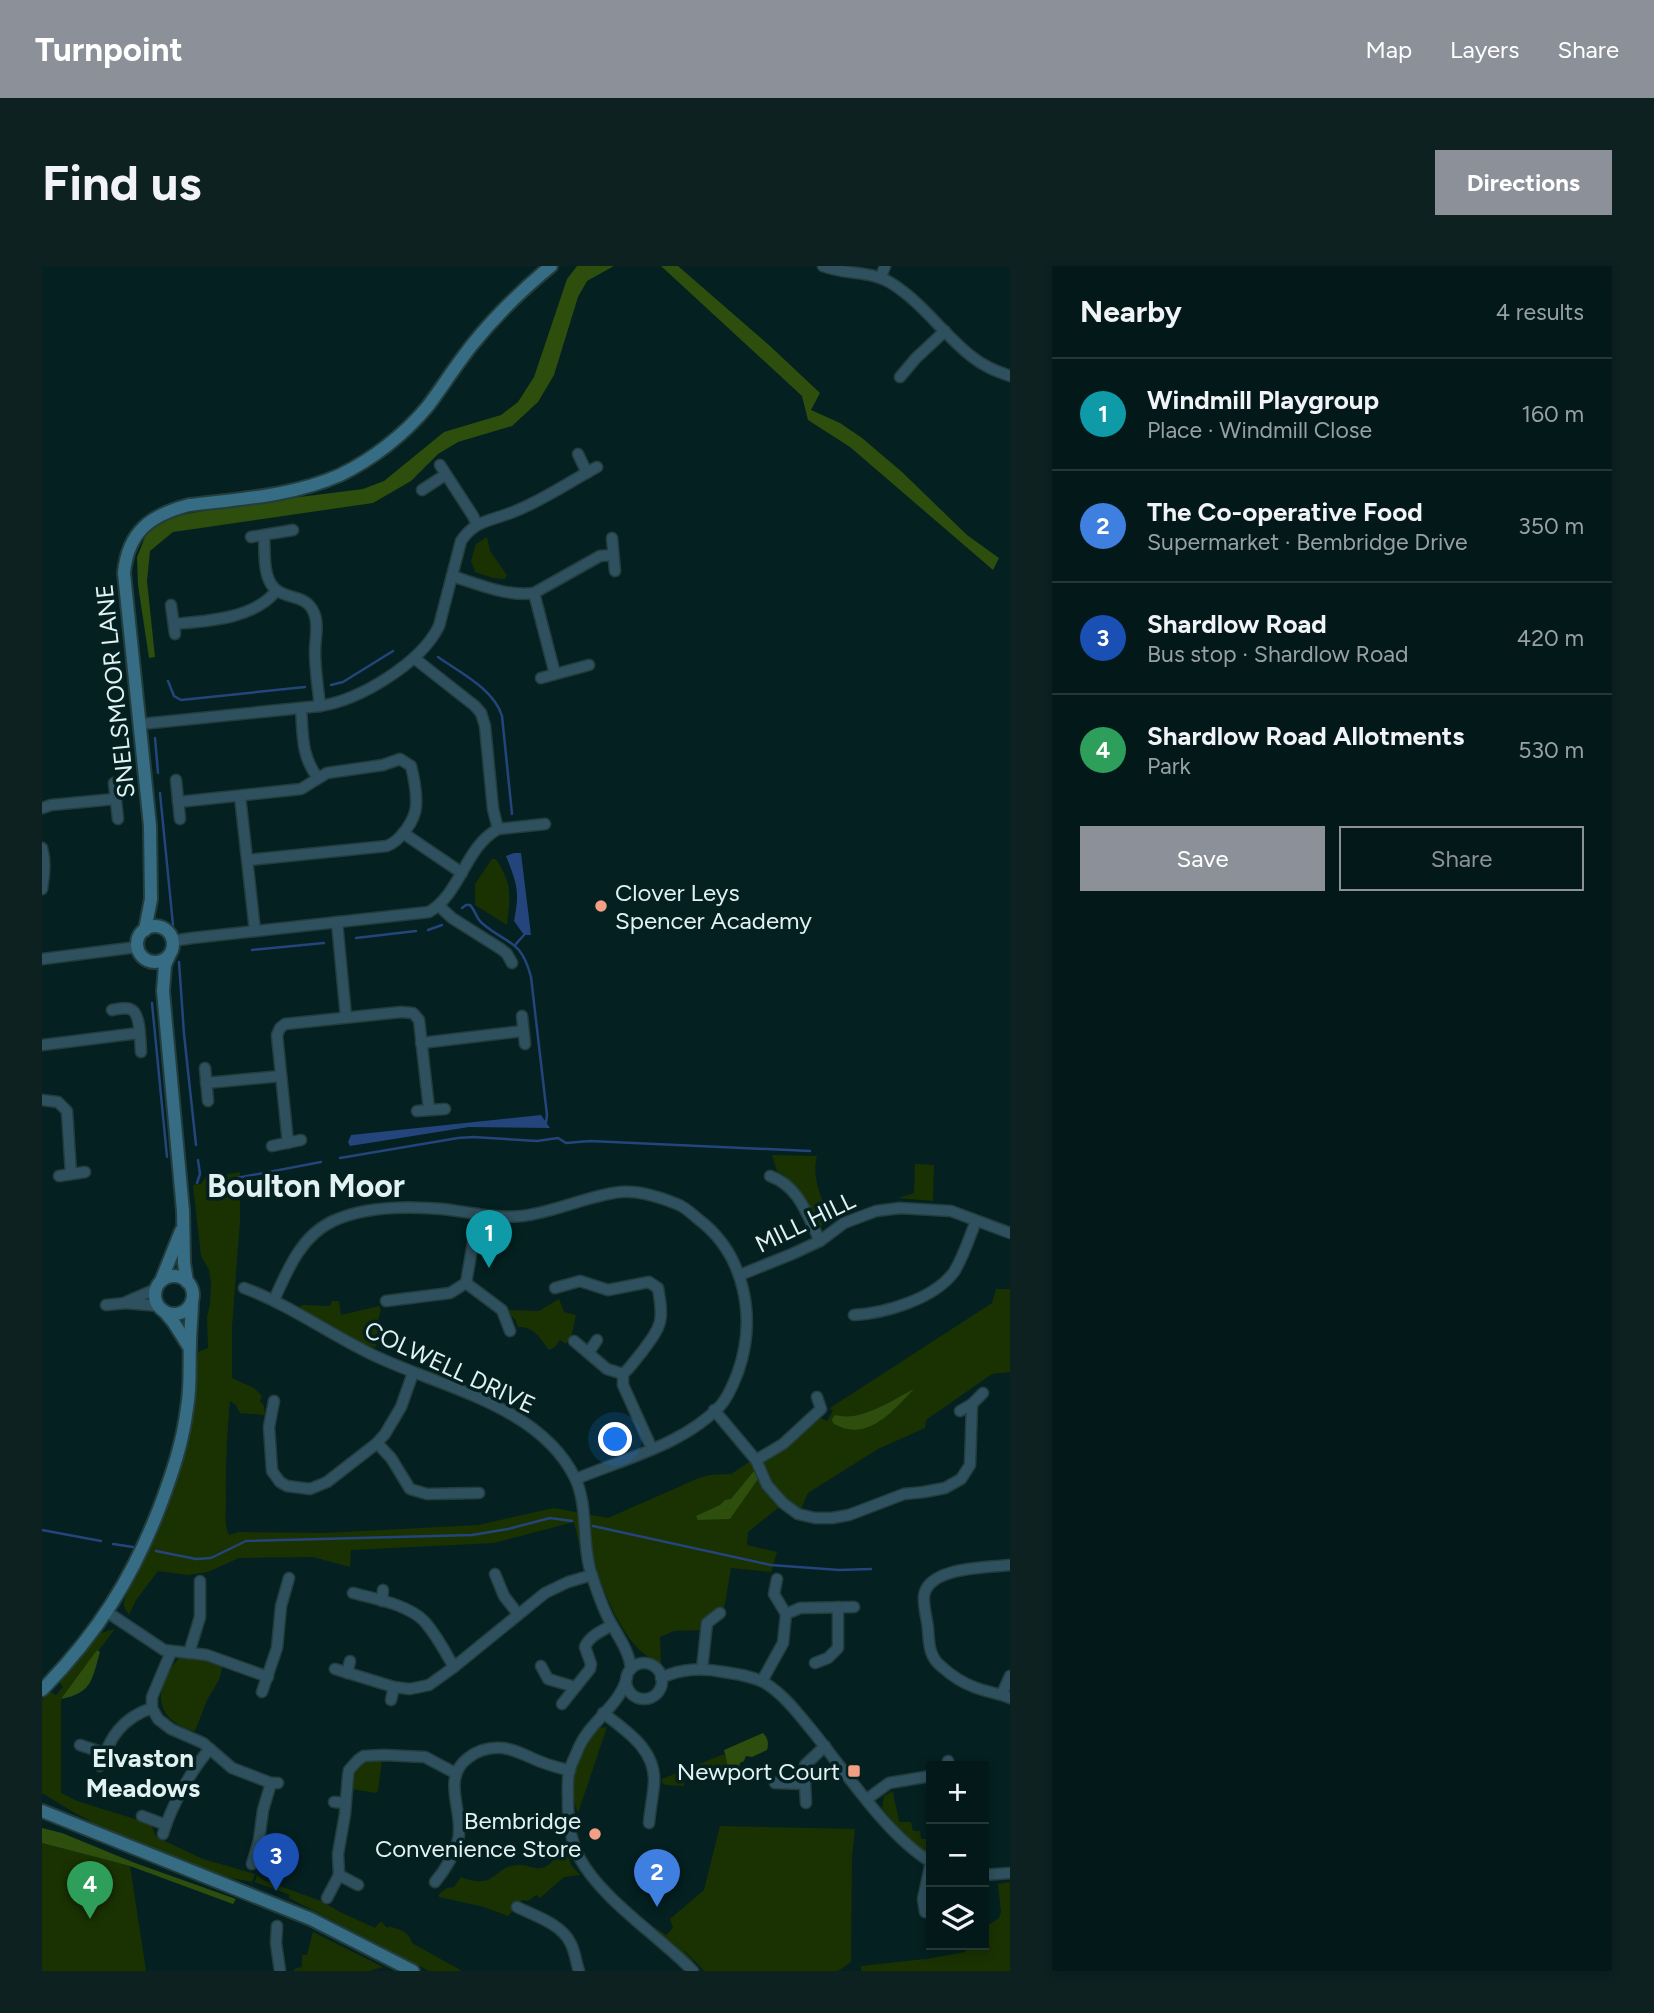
<!DOCTYPE html>
<html lang="en">
<head>
<meta charset="utf-8">
<style>
  :root { --surface:#031818; --page:#0d2121; --text:#f1f3f6; --muted:#97a0a2; --line:#243737; --accent:#8c9099 }
  body { margin:0; font-family:Figtree,sans-serif; background:var(--page); color:var(--text) }
  .controls { position:absolute; right:21px; bottom:21px; display:grid; overflow:hidden; border-radius:0px; box-shadow:0 4px 10px #0003 }
  .controls button { width:63px; height:63px; display:grid; place-items:center; padding:0; border:0; border-bottom:2px solid var(--line); background:var(--surface); color:var(--text); font:35px sans-serif }
  .you { position:absolute; left:574px; top:1174px; width:24px; height:24px; margin:-18px; border:5px solid #fff; border-radius:50%; background:#1a73e8; box-shadow:0 0 0 10px #1a73e833 }
  .badge { display:grid; place-items:center; width:46px; height:46px; border-radius:50%; background:var(--accent); color:#fff; font-size:23px; font-weight:700 }
  .pin { position:absolute; translate:-50% -58px; filter:drop-shadow(0 2px 4px #0008) }
  .pin::after { content:''; position:absolute; top:37px; width:24px; height:21px; background:inherit; clip-path:polygon(0 0,100% 0,50% 100%) }
  .list { margin:0; padding:0; list-style:none }
  h2 { display:flex; justify-content:space-between; align-items:center; height:91px; margin:0; padding:0 28px; font-size:30px }
  h2 small { font-size:23px; font-weight:400; color:var(--muted) }
  .list li { display:grid; grid-template-columns:46px 1fr auto; gap:21px; align-items:center; box-sizing:border-box; height:112px; padding:0 28px; border-top:2px solid var(--line) }
  .list b { display:block; font-size:26px; white-space:nowrap }
  .list p { margin:0; font-size:23px; white-space:nowrap; color:var(--muted) }
  .list em { font-size:23px; font-style:normal; color:var(--muted) }
  .actions { display:flex; gap:14px; padding:21px 28px }
  .actions a { flex:1; padding:16px 0; border:2px solid var(--accent); border-radius:0px; text-align:center; font-size:24px; color:var(--accent) }
  .actions .main { background:var(--accent); color:#fff }
  .icon { flex:none; width:38px; height:38px; fill:none; stroke:currentColor; stroke-width:2; stroke-linecap:round; stroke-linejoin:round }
  .map { position:relative; flex:none; width:968px; height:1705px; overflow:hidden; border-radius:0px }
  header { display:flex; align-items:center; gap:42px; box-sizing:border-box; height:98px; padding:0 35px; background:var(--accent); color:#fff }
  header strong { font-size:33px }
  nav { display:flex; gap:38px; margin-inline-start:auto; font-size:24px }
  .intro { display:flex; align-items:center; justify-content:space-between; box-sizing:border-box; height:168px; padding:0 42px }
  h1 { margin:0; font-size:49px }
  .button { padding:18px 32px; border-radius:0px; background:var(--accent); color:#fff; font-size:24px; font-weight:700 }
  main { display:flex; gap:42px; padding:0 42px }
  aside { flex:1; background:var(--surface); border-radius:0px; box-shadow:0 4px 10px #0003 }
  .map>svg:first-child { display:block }
</style>
</head>
<body>
<header>
<strong>Turnpoint</strong>
<nav><a>Map</a><a>Layers</a><a>Share</a></nav>
</header>
<div class="intro"><h1>Find us</h1><a class="button">Directions</a></div>
<main>
<div class="map">
<svg width="968" height="1705" viewBox="0 0 968 1705">
  <rect width="100%" height="100%" fill="#042020"/>
  <!-- green -->
  <g fill="#1a3202">
    <polygon points="445,271 448,285 465,309 463,313 451,312 433,306 429,295 434,278"/>
    <path d="M 450,593 L 454,593 C 471,620 468,628 465,659 L 433,639 L 433,618 Z"/>
    <path d="M 730,889 L 775,890 C 769,910 780,936 789,953 L 775,963 C 765,943 756,916 735,905 Z"/>
    <polygon points="873,898 892,899 891,935 856,932 872,927"/>
    <path d="M 198,906 L 198,954 L 190,1061 L 190,1112 L 212,1122 L 220,1130 L 218,1135 L 222,1140 L 223,1149 L 198,1147 L 194,1139 L 188,1135 C 185,1169 183,1202 184,1236 C 184,1247 182,1259 187,1269 L 197,1266 L 283,1267 L 436,1259 L 512,1242 L 566,1252 L 657,1212 L 667,1209 L 689,1208 L 776,1151 L 785,1155 L 791,1145 L 788,1142 L 950,1037 L 954,1023 L 968,1023 L 968,1106 L 950,1108 L 884,1154 L 883,1162 L 836,1183 L 766,1227 L 759,1243 L 745,1235 L 706,1266 L 705,1279 L 735,1286 L 729,1306 L 689,1302 L 682,1343 L 676,1345 L 661,1364 L 632,1365 L 618,1371 L 619,1398 C 609,1393 599,1387 592,1378 C 572,1354 553,1307 547,1276 L 538,1282 L 532,1256 L 452,1277 L 309,1284 L 308,1301 L 271,1291 L 197,1292 L 166,1306 L 146,1309 L 116,1305 L 94,1334 L 87,1349 C 85,1345 83,1344 82,1339 C 81,1331 102,1296 107,1285 C 136,1220 148,1157 156,1086 L 166,1082 L 165,1050 L 168,1038 L 169,1017 L 167,1004 L 159,990 L 151,919 L 159,918 L 163,912 Z"/>
    <path d="M 517,1033 L 522,1046 L 534,1049 L 530,1068 L 524,1078 L 518,1074 L 513,1081 L 507,1084 C 498,1072 492,1060 476,1061 L 473,1053 L 464,1046 L 466,1044 L 497,1045 Z"/>
    <polygon points="290,1035 297,1035 299,1049 337,1040 339,1044 335,1058 339,1061 333,1082 311,1073 258,1042 259,1039 288,1040"/>
    <polygon points="73,1363 19,1433 19,1527 35,1535 109,1558 114,1571 161,1593 213,1608 210,1616 185,1611 183,1613 61,1562 33,1547 0,1527 0,1434 8,1426 14,1429 21,1421 17,1416 59,1367"/>
    <path d="M 138,1391 L 156,1391 L 181,1398 L 177,1414 L 165,1434 L 153,1465 C 110,1454 111,1420 138,1391 Z"/>
    <path d="M 565,1461 L 536,1547 C 522,1517 538,1486 557,1462 Z"/>
    <polygon points="682,1488 686,1496 684,1508 662,1507 662,1514 642,1513 642,1520 624,1519 620,1517 620,1513"/>
    <path d="M 327,1493 L 340,1494 L 336,1525 L 334,1527 L 310,1523 C 311,1509 313,1499 327,1493 Z"/>
    <path d="M 851,1525 C 852,1536 856,1545 857,1556 L 869,1556 L 871,1565 L 878,1565 L 879,1573 L 889,1573 L 889,1590 L 867,1574 L 840,1542 L 842,1530 Z"/>
    <polygon points="678,1560 813,1563 810,1591 809,1696 796,1705 662,1705 644,1686 641,1684 652,1696 649,1696 611,1660 624,1669 631,1662 628,1653 662,1624"/>
    <polygon points="0,1577 88,1600 104,1705 0,1705"/>
    <path d="M 525,1585 L 529,1599 L 538,1609 L 522,1611 L 498,1632 L 494,1629 L 486,1635 L 480,1634 L 466,1650 L 442,1641 L 397,1631 L 397,1628 L 405,1622 L 412,1621 L 419,1611 C 455,1625 451,1600 476,1599 C 486,1598 493,1605 503,1601 C 513,1596 512,1588 525,1585 Z"/>
    <path d="M 215,1609 L 221,1614 L 279,1635 L 298,1646 L 333,1662 L 338,1656 L 341,1657 L 344,1661 L 347,1662 L 347,1660 C 358,1664 367,1665 370,1677 L 420,1705 L 387,1705 L 247,1632 L 248,1629 L 213,1616 Z"/>
    <polygon points="968,1616 968,1705 819,1705 819,1700 883,1693 884,1695 885,1693 923,1686 926,1679 942,1679 942,1662 957,1652 959,1646 956,1618"/>
    <polygon points="271,1666 341,1701 327,1705 252,1705 252,1703 260,1701 260,1689 265,1689"/>
  </g>
  <!-- forest -->
  <g fill="#2d4e0c">
    <polygon points="535,0 572,0 545,15 536,31 512,109 496,136 470,160 416,176 396,188 369,215 331,237 131,266 108,285 105,315 113,391 107,392 96,319 95,291 105,266 130,251 186,240 321,223 342,215 402,166 459,149 476,136 492,111 525,13"/>
    <polygon points="619,0 636,0 728,80 778,127 769,144 798,157 820,172 860,206 925,269 957,292 951,304 808,181 766,154 760,130"/>
    <path d="M 872,1123 C 851,1145 824,1178 791,1157 L 790,1153 L 793,1149 C 820,1156 848,1135 872,1123 Z"/>
    <polygon points="712,1205 716,1213 688,1253 656,1254 654,1250 678,1239 683,1234 689,1233"/>
    <path d="M 55,1384 L 58,1386 C 50,1414 50,1427 19,1433 Z"/>
    <path d="M 721,1467 C 726,1472 727,1477 725,1484 L 710,1491 L 704,1490 L 702,1495 L 698,1497 L 694,1514 L 687,1516 L 683,1509 L 685,1496 L 682,1484 Z"/>
    <polygon points="0,1562 20,1567 93,1597 194,1633 191,1638 88,1600 0,1577"/>
  </g>
  <!-- water -->
  <g fill="#24457b">
    <path d="M 472,587 L 479,587 L 489,669 L 482,669 L 472,655 C 478,625 475,618 464,590 Z"/>
    <polygon points="499,849 508,862 427,861 308,880 306,876 309,869"/>
  </g>
  <g fill="none" stroke-linecap="round" stroke-linejoin="round">
    <!-- stream -->
    <g stroke="#24457b" stroke-width="2.5">
      <path d="M 396,391 C 417,406 452,423 460,450 L 470,548"/>
      <polyline points="126,415 132,430 139,434 263,421"/>
      <polyline points="289,419 301,416 351,385"/>
      <polyline points="113,472 116,507"/>
      <polyline points="118,527 131,659"/>
      <path d="M 420,642 L 424,639 L 428,639 C 434,645 434,653 441,658 C 466,679 479,673 489,711 L 505,849 L 504,856"/>
      <polyline points="386,664 400,659"/>
      <polyline points="314,672 374,665"/>
      <polyline points="473,679 482,669"/>
      <polyline points="210,684 282,677"/>
      <polyline points="137,696 142,768 154,879"/>
      <polyline points="110,737 125,891"/>
      <polyline points="298,892 416,872 431,871 495,875 516,872 524,877 548,875 768,885"/>
      <polyline points="184,914 279,896"/>
      <polyline points="155,917 158,908 156,894"/>
      <polyline points="551,1260 729,1299 797,1304 829,1303"/>
      <polyline points="0,1264 59,1275"/>
      <polyline points="71,1278 91,1281"/>
      <polyline points="114,1285 154,1293 169,1292 204,1275 430,1269 466,1263 508,1252 530,1255"/>
    </g>
    <!-- street casing -->
    <g stroke="#233d3d" stroke-width="13">
      <g id="street">
        <path d="M 781,0 C 803,9 828,4 849,17 C 881,37 900,67 929,90 C 941,100 954,105 968,110"/>
        <polyline points="839,11 843,0"/>
        <polyline points="858,111 874,92 903,65"/>
        <polyline points="536,188 545,207"/>
        <polyline points="398,199 431,250 435,259"/>
        <polyline points="380,224 403,209"/>
        <path d="M 222,269 C 223,284 221,305 229,318 C 239,335 264,326 272,347 C 277,358 273,374 273,385 C 273,404 276,422 278,440"/>
        <polyline points="209,271 251,264"/>
        <polyline points="570,272 573,305"/>
        <path d="M 410,310 C 436,318 465,331 492,327 L 558,290 L 571,289"/>
        <polyline points="492,327 513,408"/>
        <polyline points="129,339 133,368"/>
        <path d="M 132,358 C 165,355 212,353 234,325"/>
        <polyline points="372,392 433,440 439,447 443,460 451,543 456,563"/>
        <polyline points="499,412 547,399"/>
        <path d="M 259,442 C 261,469 259,490 276,512"/>
        <path d="M 99,458 L 278,440 C 318,434 379,397 397,360 L 419,275 C 433,254 449,255 471,246 C 500,235 527,216 555,201"/>
        <polyline points="134,514 138,553"/>
        <polyline points="72,517 76,553"/>
        <polyline points="198,530 213,665"/>
        <path d="M 136,536 L 259,523 L 285,507 L 341,499 L 358,493 L 369,500 C 372,512 375,527 374,540 C 373,555 358,575 345,580 L 206,594"/>
        <polyline points="0,542 9,539 73,533"/>
        <polyline points="361,567 420,607"/>
        <path d="M 0,582 C 4,596 2,609 0,623"/>
        <polyline points="397,640 410,652 459,683 465,688 470,697"/>
        <polyline points="295,656 304,751"/>
        <path d="M 130,675 L 150,672 L 387,646 C 419,627 423,581 456,563 L 503,558"/>
        <polyline points="0,693 95,681"/>
        <path d="M 70,744 C 76,743 83,741 88,743 C 99,746 98,775 99,786"/>
        <polyline points="480,750 483,778"/>
        <polyline points="379,777 481,765"/>
        <polyline points="0,779 97,767"/>
        <polyline points="163,802 166,835"/>
        <polyline points="164,817 239,810"/>
        <polyline points="0,834 16,836 25,845 29,908"/>
        <polyline points="375,845 403,843"/>
        <polyline points="246,877 235,769 238,762 243,758 359,746 371,747 377,754 387,843"/>
        <polyline points="230,880 259,874"/>
        <polyline points="17,910 43,906"/>
        <path d="M 728,910 C 757,920 765,949 778,975"/>
        <polyline points="698,1009 750,988 778,975 802,957 834,945 858,942 909,945 968,967"/>
        <polyline points="424,1017 460,1044 468,1065"/>
        <path d="M 202,1022 C 246,1038 286,1067 329,1088 C 396,1121 497,1138 533,1212 C 547,1241 539,1279 550,1310 C 554,1322 558,1334 563,1345 C 571,1365 587,1381 589,1403"/>
        <path d="M 513,1022 L 538,1015 L 566,1024 L 607,1016 L 616,1022 C 622,1056 620,1059 600,1086 C 593,1094 589,1101 581,1108 L 581,1119 L 610,1183"/>
        <path d="M 232,1034 C 246,1003 259,970 291,955 C 323,940 366,940 401,943 C 427,946 453,953 480,950 C 514,946 544,930 578,926 C 596,924 618,931 635,938 C 643,941 649,947 656,953 C 703,988 715,1052 696,1106 C 692,1116 687,1130 679,1139 C 643,1178 582,1193 534,1213"/>
        <polyline points="344,1035 408,1027 424,1017 436,948"/>
        <polyline points="84,1036 114,1023"/>
        <polyline points="64,1039 84,1037 117,1040"/>
        <path d="M 812,1049 C 844,1047 892,1033 912,1006 C 922,990 927,972 934,955"/>
        <polyline points="532,1075 565,1103 581,1108"/>
        <polyline points="547,1086 555,1074"/>
        <polyline points="232,1135 227,1161 230,1205 238,1216 245,1220 268,1223 285,1216 334,1178 343,1168 359,1141 371,1107"/>
        <polyline points="672,1144 714,1194 725,1219 741,1237 756,1248 773,1252 790,1252 807,1249 862,1228 882,1226 903,1222 919,1213 928,1199 930,1138"/>
        <polyline points="918,1145 930,1138 941,1127"/>
        <polyline points="335,1177 349,1192 368,1223 385,1228 437,1227"/>
        <polyline points="714,1194 741,1178 779,1143 775,1131"/>
        <path d="M 968,1299 C 946,1302 886,1300 882,1330 C 881,1340 885,1352 886,1363 C 887,1378 887,1391 900,1401 C 909,1409 921,1417 932,1421 C 944,1426 956,1427 968,1432"/>
        <polyline points="453,1308 462,1330 476,1348"/>
        <path d="M 311,1327 C 333,1333 365,1338 382,1355 C 394,1368 403,1386 412,1401"/>
        <polyline points="340,1335 341,1324"/>
        <polyline points="65,1346 122,1384 165,1389 226,1411"/>
        <polyline points="744,1348 758,1342 812,1341"/>
        <polyline points="129,1386 110,1431 110,1442 116,1453 129,1463 161,1477 190,1502 229,1517 236,1517"/>
        <polyline points="147,1387 158,1351 158,1315"/>
        <polyline points="773,1397 786,1392 796,1382 796,1341"/>
        <circle cx="602" cy="1415" r="18"/>
        <polyline points="499,1400 506,1413 533,1421"/>
        <polyline points="293,1403 352,1421 368,1423 387,1419 412,1401 503,1327 526,1316 550,1309"/>
        <polyline points="660,1403 665,1357 678,1347"/>
        <polyline points="305,1407 308,1395"/>
        <path d="M 585,1411 C 578,1440 549,1454 537,1481 C 534,1489 529,1498 527,1506 C 525,1516 526,1528 526,1538 C 526,1555 529,1575 537,1591 C 560,1634 616,1669 651,1705"/>
        <path d="M 619,1412 C 640,1402 660,1402 682,1406 C 695,1408 711,1410 723,1417 C 741,1428 755,1446 768,1462 C 802,1503 844,1569 889,1596"/>
        <polyline points="720,1415 741,1377 744,1348 732,1328 735,1313"/>
        <polyline points="220,1426 235,1382 239,1340 247,1312"/>
        <polyline points="960,1428 968,1410"/>
        <polyline points="349,1434 352,1421"/>
        <path d="M 520,1438 L 548,1403 L 549,1398 L 543,1381 C 547,1370 560,1365 570,1359"/>
        <path d="M 561,1447 C 585,1465 614,1484 612,1517 C 611,1531 608,1544 607,1557"/>
        <polyline points="38,1479 62,1487"/>
        <polyline points="906,1495 907,1500"/>
        <path d="M 58,1500 C 68,1471 80,1452 110,1442"/>
        <polyline points="733,1517 763,1518 763,1499 783,1480"/>
        <polyline points="763,1518 764,1537"/>
        <polyline points="825,1533 847,1517 889,1510"/>
        <polyline points="292,1536 303,1537"/>
        <polyline points="100,1550 124,1559"/>
        <path d="M 121,1568 C 128,1543 150,1502 168,1483"/>
        <polyline points="210,1598 217,1574 221,1544 229,1517"/>
        <polyline points="297,1609 316,1619"/>
        <polyline points="942,1609 968,1607"/>
        <path d="M 393,1616 C 403,1604 412,1589 416,1574 C 423,1547 398,1513 426,1492 C 436,1484 448,1481 461,1482 C 476,1484 488,1492 502,1497 C 510,1500 519,1502 528,1505"/>
        <polyline points="285,1632 297,1609 296,1588 303,1548 306,1510 307,1504 316,1494 322,1490 342,1489 383,1491 413,1507"/>
        <path d="M 475,1641 C 493,1650 520,1658 529,1678 C 533,1686 534,1696 537,1705"/>
        <polyline points="883,1646 881,1633 889,1596"/>
        <polyline points="235,1660 234,1677 238,1705"/>
      </g>
    </g>
    <!-- secondary casing -->
    <g stroke="#233d3d" stroke-width="16">
      <g id="secondary">
        <circle cx="113" cy="678" r="18"/>
        <path d="M 103,664 L 109,633 L 108,560 L 82,307 C 86,265 109,249 147,239 C 197,233 251,230 298,209 C 331,193 363,168 386,140 C 401,120 414,99 430,79 C 453,50 480,24 509,0"/>
        <polyline points="127,690 123,699 121,725 141,945 142,997 145,1016"/>
        <circle cx="132" cy="1029" r="19"/>
        <polyline points="119,1015 139,965"/>
        <polyline points="122,1045 132,1057 147,1081"/>
        <path d="M 0,1424 C 56,1367 92,1310 120,1235 C 131,1205 141,1175 145,1142 C 149,1120 147,1100 148,1078 C 148,1064 150,1049 150,1035"/>
        <polyline points="0,1545 269,1653 371,1705"/>
      </g>
    </g>
    <!-- street -->
    <use href="#street" stroke="#2f505e" stroke-width="10"/>
    <!-- secondary -->
    <use href="#secondary" stroke="#376d84" stroke-width="12"/>
  </g>
  <!-- markers -->
  <g fill="#f39f85" stroke="#042020" stroke-width="2.5">
    <circle cx="559" cy="640" r="7"/>
    <rect x="805" y="1498" width="14" height="14" rx="3.5"/>
    <circle cx="553" cy="1568" r="7"/>
  </g>
  <g text-anchor="middle" dominant-baseline="central" stroke-width="7" stroke-linejoin="round" paint-order="stroke">
    <!-- street labels -->
    <g font-size="24" fill="#e2f2f2" stroke="#042020">
      <text transform="translate(73 425) rotate(-96)">SNELSMOOR LANE</text>
      <text transform="translate(763 956) rotate(-26)">MILL HILL</text>
      <text transform="translate(408 1101) rotate(25)">COLWELL DRIVE</text>
    </g>
    <!-- poi labels -->
    <g font-size="24" fill="#e2f2f2" stroke="#042020" text-anchor="end">
      <text x="573" y="626" text-anchor="start">Clover Leys<tspan x="573" dy="28">Spencer Academy</tspan></text>
      <text x="798" y="1505">Newport Court</text>
      <text x="539" y="1554">Bembridge<tspan x="539" dy="28">Convenience Store</tspan></text>
    </g>
    <!-- neighbourhood labels -->
    <g font-size="26" font-weight="bold" fill="#e2f2f2" stroke="#042020">
      <text x="101" y="1492">Elvaston<tspan x="101" dy="30">Meadows</tspan></text>
    </g>
    <!-- district labels -->
    <g font-size="32" font-weight="bold" fill="#e2f2f2" stroke="#042020">
      <text x="264" y="920">Boulton Moor</text>
    </g>
  </g>
</svg>
<div class="controls">
<button>+</button>
<button>−</button>
<button><svg class="icon" aria-label="layers" viewBox="0 0 24 24"><path d="M12 4l9 5-9 5-9-5zM3 14l9 5 9-5"/></svg></button>
</div>
<div class="you"></div>
<div class="pin badge" style="left:447px;top:1002px;background:#0f9aa8">1</div>
<div class="pin badge" style="left:615px;top:1641px;background:#3f7fe0">2</div>
<div class="pin badge" style="left:234px;top:1625px;background:#1a4fb4">3</div>
<div class="pin badge" style="left:48px;top:1653px;background:#2e9e5b">4</div>
</div>
<aside>
<h2>Nearby<small>4 results</small></h2>
<ul class="list">
<li><span class="badge" style="background:#0f9aa8">1</span><div><b>Windmill Playgroup</b><p>Place · Windmill Close</p></div><em>160 m</em></li>
<li><span class="badge" style="background:#3f7fe0">2</span><div><b>The Co-operative Food</b><p>Supermarket · Bembridge Drive</p></div><em>350 m</em></li>
<li><span class="badge" style="background:#1a4fb4">3</span><div><b>Shardlow Road</b><p>Bus stop · Shardlow Road</p></div><em>420 m</em></li>
<li><span class="badge" style="background:#2e9e5b">4</span><div><b>Shardlow Road Allotments</b><p>Park</p></div><em>530 m</em></li>
</ul>
<div class="actions"><a class="main">Save</a><a>Share</a></div>
</aside>
</main>
</body>
</html>
